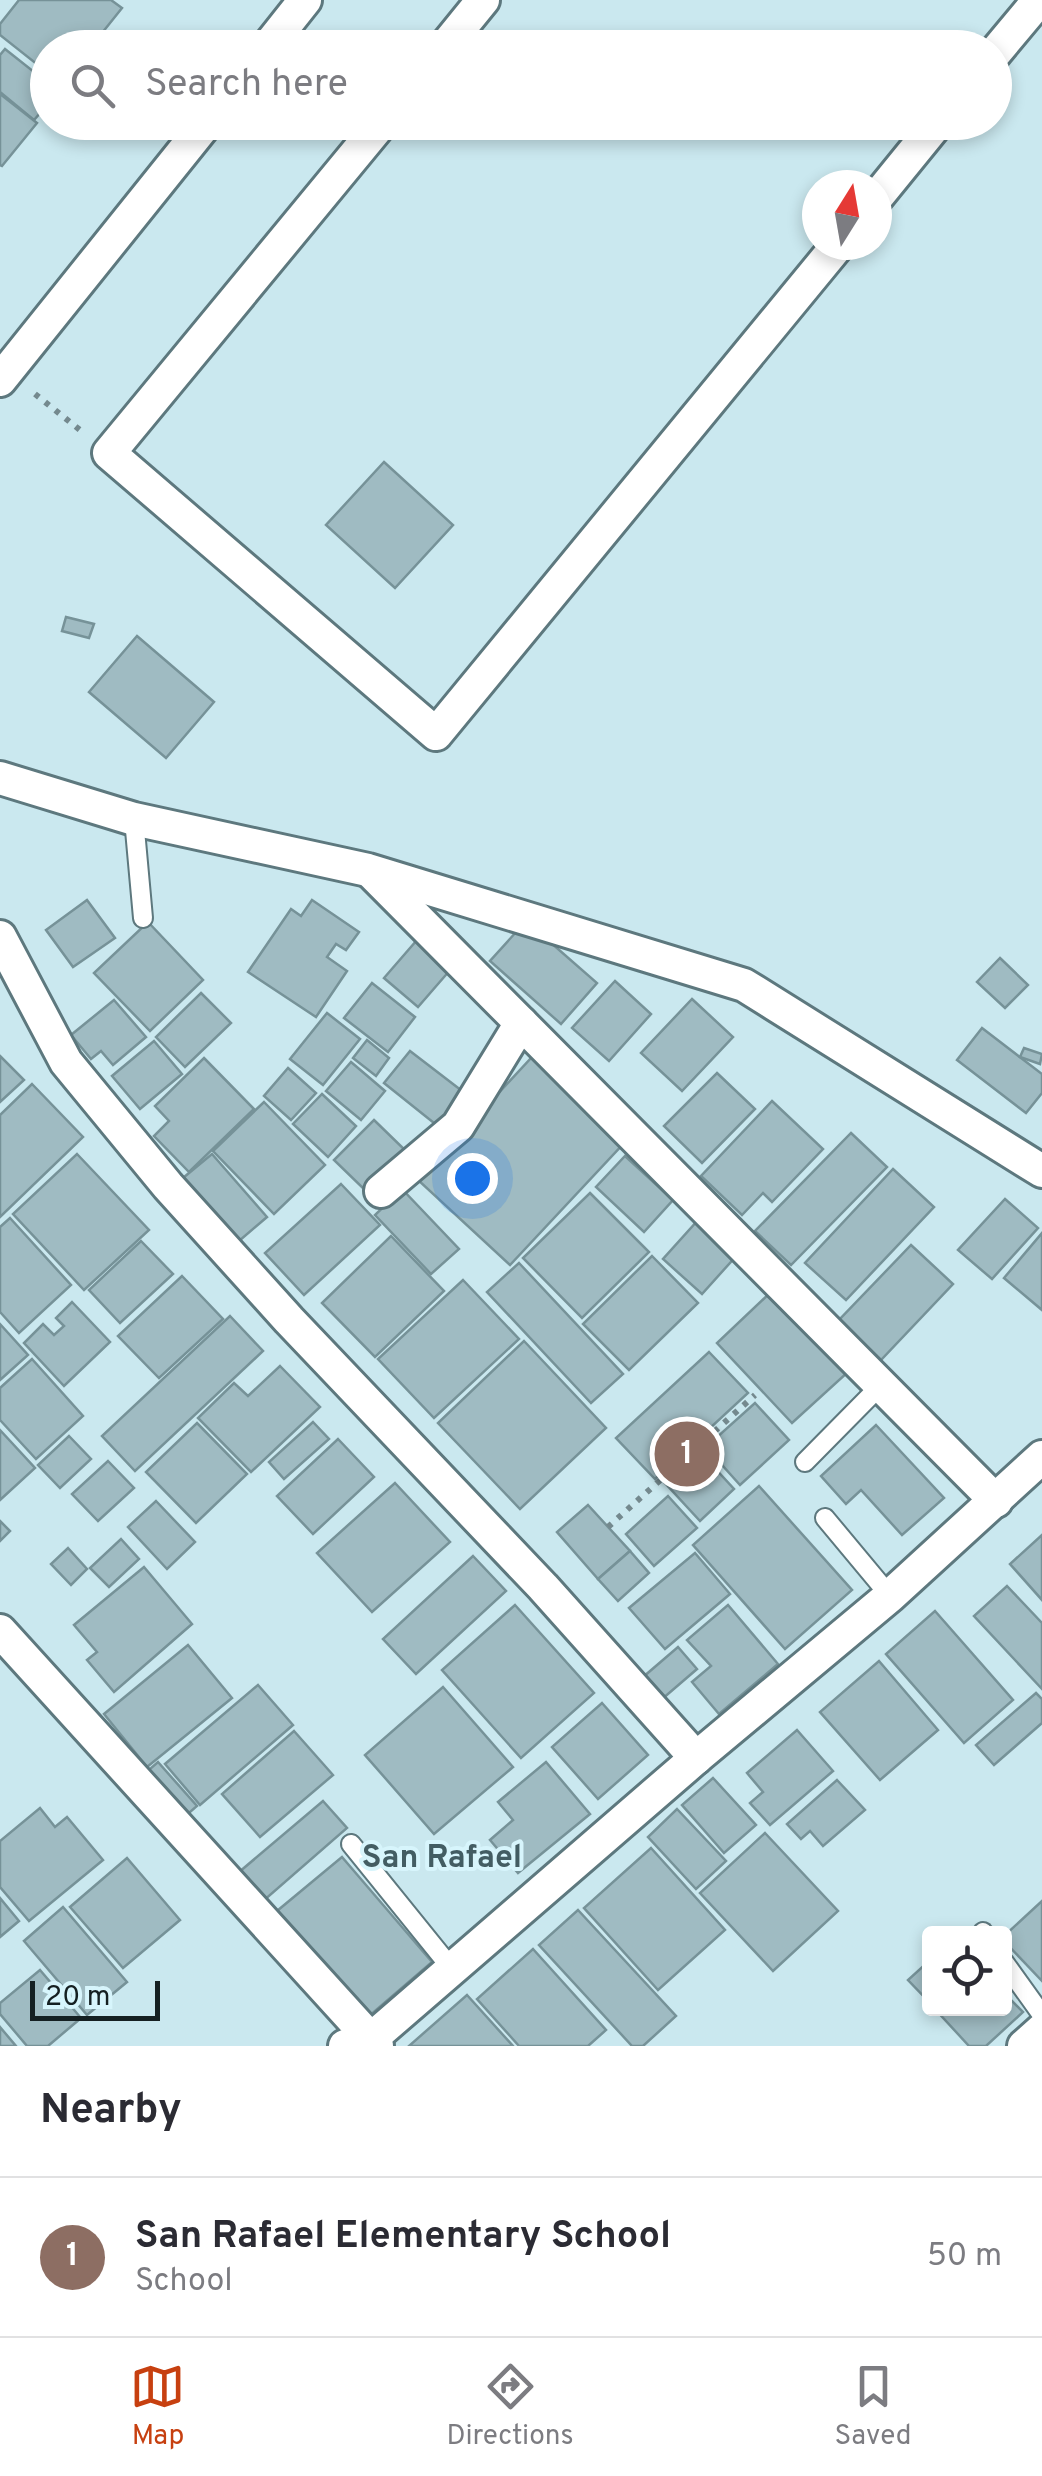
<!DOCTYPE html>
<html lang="en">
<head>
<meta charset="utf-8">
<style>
  :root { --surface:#fff; --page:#f2f2f3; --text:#2b2b33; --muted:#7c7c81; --line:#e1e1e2; --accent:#c74010 }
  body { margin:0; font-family:Overpass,sans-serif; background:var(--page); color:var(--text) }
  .controls { position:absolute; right:30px; bottom:30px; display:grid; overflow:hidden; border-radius:10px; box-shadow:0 5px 15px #0003 }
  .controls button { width:90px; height:90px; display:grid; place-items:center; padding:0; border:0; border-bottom:2px solid var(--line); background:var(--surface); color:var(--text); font:50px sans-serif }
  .compass { position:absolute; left:802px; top:170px; width:90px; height:90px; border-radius:50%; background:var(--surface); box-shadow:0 5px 15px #0003; rotate:11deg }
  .scale { position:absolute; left:30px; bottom:25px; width:130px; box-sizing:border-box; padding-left:10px; border:5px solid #152022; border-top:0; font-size:28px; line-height:35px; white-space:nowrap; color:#152022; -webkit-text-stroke:8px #d7f5fc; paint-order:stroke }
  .you { position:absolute; left:472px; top:1178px; width:35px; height:35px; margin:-25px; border:8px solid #fff; border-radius:50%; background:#1a73e8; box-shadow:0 0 0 15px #1a73e833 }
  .badge { display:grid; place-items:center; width:65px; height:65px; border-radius:50%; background:var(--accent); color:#fff; font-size:32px; font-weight:700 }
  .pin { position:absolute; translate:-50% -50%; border:5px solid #fff; box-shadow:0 2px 10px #0006 }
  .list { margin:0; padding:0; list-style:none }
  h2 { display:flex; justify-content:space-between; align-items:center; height:130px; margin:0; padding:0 40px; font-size:42px }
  h2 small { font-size:32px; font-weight:400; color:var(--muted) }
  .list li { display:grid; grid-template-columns:65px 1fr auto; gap:30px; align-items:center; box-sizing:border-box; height:160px; padding:0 40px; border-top:2px solid var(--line) }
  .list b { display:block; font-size:38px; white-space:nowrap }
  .list p { margin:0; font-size:32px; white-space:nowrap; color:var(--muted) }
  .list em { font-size:32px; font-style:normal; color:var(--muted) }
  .icon { flex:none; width:55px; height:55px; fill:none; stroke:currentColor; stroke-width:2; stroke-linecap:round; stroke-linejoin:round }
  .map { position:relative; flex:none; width:1042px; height:2046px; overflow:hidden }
  .search { position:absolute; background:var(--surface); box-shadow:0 5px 15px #0003; left:30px; right:30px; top:30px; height:110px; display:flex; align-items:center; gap:25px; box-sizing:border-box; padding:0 35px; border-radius:55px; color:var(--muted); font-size:38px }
  .sheet { height:290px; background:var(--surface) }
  nav { display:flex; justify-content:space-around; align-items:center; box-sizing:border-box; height:140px; border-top:2px solid var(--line); background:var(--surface); font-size:28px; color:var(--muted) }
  nav a { display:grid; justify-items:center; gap:5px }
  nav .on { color:var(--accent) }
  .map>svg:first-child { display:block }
</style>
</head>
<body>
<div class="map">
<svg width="1042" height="2046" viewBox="0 0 1042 2046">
  <rect width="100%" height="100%" fill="#cae8ef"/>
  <!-- building -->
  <g fill="#9fbbc2" stroke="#769298" stroke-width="2.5">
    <polygon points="19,0 111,0 122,8 90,48 48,48 48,73 0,35 0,24"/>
    <polygon points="5,49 48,83 48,104 34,120 0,92 0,55"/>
    <polygon points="0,94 37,123 2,166 0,165"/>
    <polygon points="384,462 453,525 395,588 326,525"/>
    <polygon points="66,617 94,624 89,638 62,631"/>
    <polygon points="137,636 214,702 166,758 89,692"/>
    <polygon points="87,900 115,938 73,967 46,930"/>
    <polygon points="312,900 359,932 346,950 336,944 327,957 347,971 316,1017 248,972 291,909 301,916"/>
    <polygon points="526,921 597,983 561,1024 490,961"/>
    <polygon points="148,922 203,980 150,1031 94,973"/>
    <polygon points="417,940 451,969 418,1007 384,978"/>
    <polygon points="1000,958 1028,985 1005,1008 977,982"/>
    <polygon points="615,981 651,1014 609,1061 572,1028"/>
    <polygon points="372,983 415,1017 388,1052 344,1018"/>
    <polygon points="201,993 231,1023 185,1067 156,1037"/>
    <polygon points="692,999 733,1037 682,1091 641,1053"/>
    <polygon points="114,1000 146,1037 113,1065 101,1051 91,1059 71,1035"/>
    <polygon points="327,1013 360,1039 323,1085 290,1059"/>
    <polygon points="982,1028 1042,1074 1042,1093 1026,1113 957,1060"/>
    <polygon points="367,1040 389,1058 376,1076 353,1058"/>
    <polygon points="154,1041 182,1074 140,1109 112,1076"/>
    <polygon points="1024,1048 1042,1054 1040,1064 1020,1057"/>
    <polygon points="410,1051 466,1094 439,1127 384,1083"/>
    <polygon points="0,1056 24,1080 0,1102"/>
    <polygon points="532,1057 625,1142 510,1265 418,1180"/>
    <polygon points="204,1058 254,1109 189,1172 154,1136 169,1121 155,1106"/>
    <polygon points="351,1062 385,1091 361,1120 326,1091"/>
    <polygon points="288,1068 316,1093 291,1120 264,1096"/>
    <polygon points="717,1073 755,1109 702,1163 664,1126"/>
    <polygon points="32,1084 83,1137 0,1217 0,1115"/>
    <polygon points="322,1094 356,1126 328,1157 293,1124"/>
    <polygon points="772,1101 823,1149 772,1202 763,1193 742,1215 701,1176"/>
    <polygon points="264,1102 325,1165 274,1214 213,1151"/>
    <polygon points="374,1120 407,1152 367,1192 334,1160"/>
    <polygon points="851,1133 887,1167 791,1265 755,1231"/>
    <polygon points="77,1154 149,1230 84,1290 13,1214"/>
    <polygon points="212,1154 267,1217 239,1241 183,1178"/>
    <polygon points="625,1156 673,1200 644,1232 596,1187"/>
    <polygon points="893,1169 934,1207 846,1300 805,1263"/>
    <polygon points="341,1184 380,1225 304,1295 265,1253"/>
    <polygon points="402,1189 459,1249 431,1274 375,1215"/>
    <polygon points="590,1193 649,1252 582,1318 523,1258"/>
    <polygon points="1005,1199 1038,1228 992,1279 958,1250"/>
    <polygon points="10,1218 71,1285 19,1333 0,1312 0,1227"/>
    <polygon points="699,1219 738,1254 702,1294 663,1259"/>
    <polygon points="1042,1233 1042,1310 1004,1278"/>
    <polygon points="391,1236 444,1291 375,1357 322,1303"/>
    <polygon points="141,1241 173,1274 120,1323 89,1290"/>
    <polygon points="911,1245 953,1284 881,1360 839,1320"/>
    <polygon points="652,1256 698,1303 629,1370 583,1324"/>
    <polygon points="519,1263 623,1374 591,1403 487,1292"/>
    <polygon points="182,1276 223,1319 159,1378 118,1336"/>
    <polygon points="463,1280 519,1339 434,1418 378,1359"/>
    <polygon points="772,1291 848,1372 792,1423 717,1343"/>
    <polygon points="72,1302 110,1342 64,1386 24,1343 43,1324 54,1335 64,1326 56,1318"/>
    <polygon points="230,1316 263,1351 135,1471 102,1436"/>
    <polygon points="0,1324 28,1355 0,1380"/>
    <polygon points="524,1341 606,1428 520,1509 438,1423"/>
    <polygon points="709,1352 748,1393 655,1479 616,1438"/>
    <polygon points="32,1359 83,1416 36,1459 0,1420 0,1388"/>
    <polygon points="280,1366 320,1407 251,1472 198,1418 234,1383 248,1396"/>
    <polygon points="755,1403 789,1440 740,1485 706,1447"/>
    <polygon points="313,1422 329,1439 284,1479 269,1462"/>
    <polygon points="197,1423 247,1474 196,1523 146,1472"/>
    <polygon points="876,1425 944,1498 902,1535 861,1490 846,1504 821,1476"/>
    <polygon points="0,1430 35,1468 0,1500"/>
    <polygon points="69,1436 91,1459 60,1488 38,1465"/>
    <polygon points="338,1439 374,1477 313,1534 277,1496"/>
    <polygon points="700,1452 734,1489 700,1521 665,1483"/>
    <polygon points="108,1461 134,1488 98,1521 72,1494"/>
    <polygon points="395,1483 450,1542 372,1612 317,1553"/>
    <polygon points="759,1486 852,1590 785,1649 693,1545"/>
    <polygon points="668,1496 697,1528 654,1566 626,1534"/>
    <polygon points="156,1501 195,1542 167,1569 128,1527"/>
    <polygon points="588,1505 630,1551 598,1579 557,1532"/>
    <polygon points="0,1521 10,1531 0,1541"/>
    <polygon points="1042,1535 1042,1600 1010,1564"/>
    <polygon points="121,1539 139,1559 109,1587 90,1568"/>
    <polygon points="68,1548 87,1569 71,1585 51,1564"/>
    <polygon points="630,1551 649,1573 618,1601 598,1579"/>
    <polygon points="695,1553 730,1594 665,1649 629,1608"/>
    <polygon points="473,1556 506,1591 416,1674 383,1639"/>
    <polygon points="144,1567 192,1624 114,1692 87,1660 97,1652 74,1625"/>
    <polygon points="1007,1586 1042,1623 1042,1689 974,1616"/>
    <polygon points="515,1605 594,1693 521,1758 442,1670"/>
    <polygon points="728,1605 778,1664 719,1714 692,1682 711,1666 687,1640"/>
    <polygon points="935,1611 1013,1700 964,1743 886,1654"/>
    <polygon points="188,1645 232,1698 147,1767 104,1714"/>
    <polygon points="678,1647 697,1669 661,1700 642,1678"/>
    <polygon points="879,1661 938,1730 880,1780 820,1712"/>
    <polygon points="258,1685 293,1725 200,1805 165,1764"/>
    <polygon points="443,1687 513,1767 434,1834 365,1755"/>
    <polygon points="1036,1693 1042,1699 1042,1723 994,1765 976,1745"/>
    <polygon points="602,1703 648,1755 598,1799 552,1747"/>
    <polygon points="797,1730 833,1771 770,1825 750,1803 763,1792 747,1773"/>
    <polygon points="294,1731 333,1775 260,1837 222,1794"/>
    <polygon points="158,1762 197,1806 182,1819 143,1775"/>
    <polygon points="546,1762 590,1814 518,1873 490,1840 513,1820 498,1802"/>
    <polygon points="713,1778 756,1825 724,1853 682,1805"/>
    <polygon points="837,1780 865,1810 823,1846 810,1831 801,1839 787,1824"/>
    <polygon points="323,1801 347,1828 262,1902 238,1873"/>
    <polygon points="40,1808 55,1827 67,1817 103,1860 29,1921 0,1887 0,1841"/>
    <polygon points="677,1809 726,1861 696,1889 648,1837"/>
    <polygon points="765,1833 838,1911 773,1971 700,1893"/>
    <polygon points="651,1848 725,1930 658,1990 584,1908"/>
    <polygon points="342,1857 432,1962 368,2017 277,1911"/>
    <polygon points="127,1858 180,1920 123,1968 70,1907"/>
    <polygon points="0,1898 19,1921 0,1937"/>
    <polygon points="1042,1901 1042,1981 1004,1941 1004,1936"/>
    <polygon points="63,1907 127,1982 87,2015 24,1941"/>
    <polygon points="578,1910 676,2016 643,2046 632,2046 539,1945"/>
    <polygon points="533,1949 606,2030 588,2046 519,2046 477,1999"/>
    <polygon points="930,1960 930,2003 908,1980"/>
    <polygon points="40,1970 81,2018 48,2046 27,2046 0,2014 0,2003"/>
    <polygon points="1004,1993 1023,2012 986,2046 969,2046 934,2008 1004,2008"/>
    <polygon points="467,1995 513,2046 409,2046"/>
    <polygon points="0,2027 16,2046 0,2046"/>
  </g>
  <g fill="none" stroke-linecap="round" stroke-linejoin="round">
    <!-- lane casing -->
    <g stroke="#5d787e" stroke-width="22">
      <g id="lane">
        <polyline points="134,819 143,918"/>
        <polyline points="805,1462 881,1385"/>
        <polyline points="825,1518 890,1596"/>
        <polyline points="351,1844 452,1969"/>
        <polyline points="983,1932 984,1934"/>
        <polyline points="1004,1962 1042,2015"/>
      </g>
    </g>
    <!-- street casing -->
    <g stroke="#5d787e" stroke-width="38">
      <g id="street">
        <polyline points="267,48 305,0"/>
        <polyline points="444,48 483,0"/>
        <polyline points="994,54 1039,0"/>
        <polyline points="382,122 109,453 436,734 838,245"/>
        <polyline points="877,197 938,122"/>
        <polyline points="0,380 207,122"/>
        <polyline points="0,778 134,819 368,870 744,985 1042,1171"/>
        <polyline points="372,873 996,1501"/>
        <polyline points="0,937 66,1062 168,1186 289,1320 543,1587 696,1758"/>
        <polyline points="381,1191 458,1126 521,1023"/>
        <polyline points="0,1631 377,2046"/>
        <polyline points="345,2046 371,2039 696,1758 890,1596 1042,1457"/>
        <polyline points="1024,2046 1042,2030"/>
      </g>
    </g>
    <!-- path -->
    <g stroke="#74898e" stroke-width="6" stroke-dasharray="5 8" stroke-linecap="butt">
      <polyline points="35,394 80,430"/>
      <polyline points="608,1527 755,1395"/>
    </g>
    <!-- lane -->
    <use href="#lane" stroke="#fff" stroke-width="18"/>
    <!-- street -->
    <use href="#street" stroke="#fff" stroke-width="32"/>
  </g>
  <g text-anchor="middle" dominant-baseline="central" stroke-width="8" stroke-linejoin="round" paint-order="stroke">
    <!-- quarter labels -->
    <g font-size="32" font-weight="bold" fill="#435d63" stroke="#d7f5fc">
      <text x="442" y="1859">San Rafael</text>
    </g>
  </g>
</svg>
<div class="controls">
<button><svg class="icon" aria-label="locate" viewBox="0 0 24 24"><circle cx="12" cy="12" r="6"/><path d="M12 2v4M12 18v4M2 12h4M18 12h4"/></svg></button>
</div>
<svg class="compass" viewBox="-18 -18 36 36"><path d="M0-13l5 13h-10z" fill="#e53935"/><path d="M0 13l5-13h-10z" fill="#7c7c81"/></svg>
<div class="scale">20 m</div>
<div class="you"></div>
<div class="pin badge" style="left:687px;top:1454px;background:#8d6e63">1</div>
<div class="search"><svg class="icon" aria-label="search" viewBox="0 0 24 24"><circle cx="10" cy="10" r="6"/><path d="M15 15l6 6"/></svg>Search here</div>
</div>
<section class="sheet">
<h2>Nearby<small></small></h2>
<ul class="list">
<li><span class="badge" style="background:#8d6e63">1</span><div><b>San Rafael Elementary School</b><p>School</p></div><em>50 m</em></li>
</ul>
</section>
<nav>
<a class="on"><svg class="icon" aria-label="map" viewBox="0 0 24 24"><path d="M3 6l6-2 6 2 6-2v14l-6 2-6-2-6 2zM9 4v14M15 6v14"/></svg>Map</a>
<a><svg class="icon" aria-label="directions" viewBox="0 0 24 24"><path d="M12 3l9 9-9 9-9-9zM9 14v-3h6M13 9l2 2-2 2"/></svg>Directions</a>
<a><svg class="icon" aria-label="saved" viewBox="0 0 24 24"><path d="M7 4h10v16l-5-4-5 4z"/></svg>Saved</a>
</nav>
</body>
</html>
